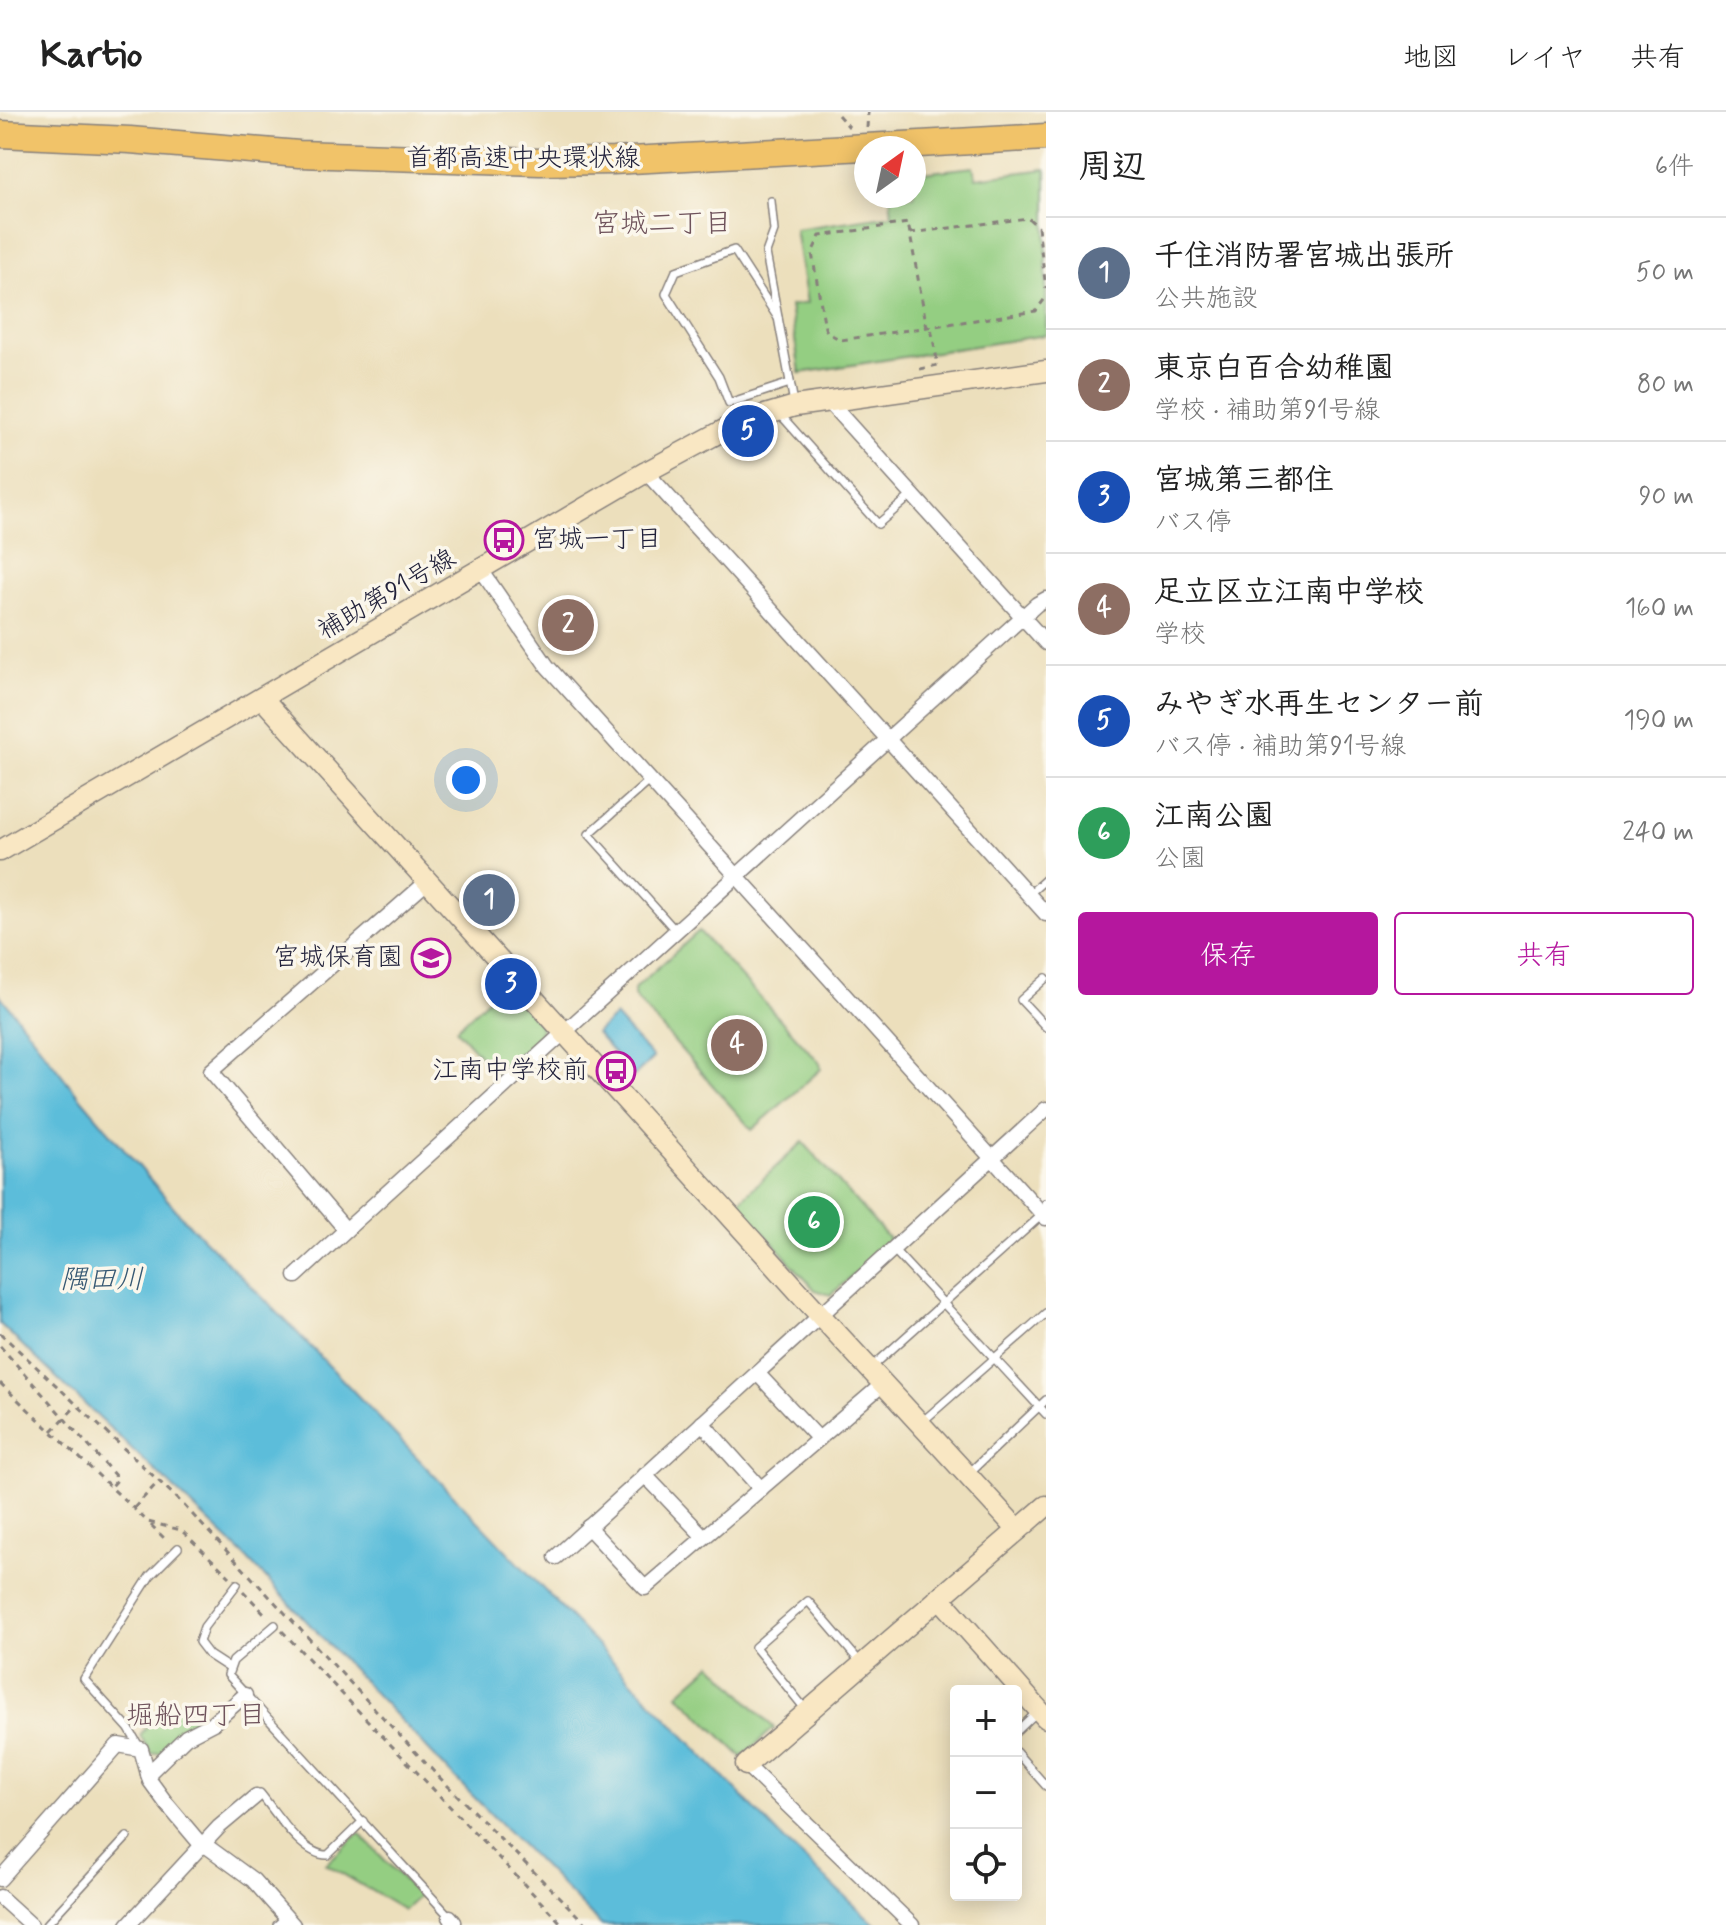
<!DOCTYPE html>
<html lang="ja">
<head>
<meta charset="utf-8">
<style>
  :root { --surface:#fff; --page:#f6f6f6; --text:#222; --muted:#767676; --line:#e0e0e0; --accent:#b5179e }
  body { margin:0; font-family:Mynerve,"Klee One",sans-serif; background:var(--page); color:var(--text) }
  .controls { position:absolute; right:24px; bottom:24px; display:grid; overflow:hidden; border-radius:8px; box-shadow:0 4px 20px #0003 }
  .controls button { width:72px; height:72px; display:grid; place-items:center; padding:0; border:0; border-bottom:2px solid var(--line); background:var(--surface); color:var(--text); font:40px sans-serif }
  .compass { position:absolute; left:854px; top:24px; width:72px; height:72px; border-radius:50%; background:var(--surface); box-shadow:0 4px 20px #0003; rotate:33deg }
  .you { position:absolute; left:466px; top:668px; width:28px; height:28px; margin:-20px; border:6px solid #fff; border-radius:50%; background:#1a73e8; box-shadow:0 0 0 12px #1a73e833 }
  .badge { display:grid; place-items:center; width:52px; height:52px; border-radius:50%; background:var(--accent); color:#fff; font-size:26px; font-weight:700 }
  .pin { position:absolute; translate:-50% -50%; border:4px solid #fff; box-shadow:0 2px 8px #0006 }
  .list { margin:0; padding:0; list-style:none }
  h2 { display:flex; justify-content:space-between; align-items:center; height:104px; margin:0; padding:0 32px; font-size:34px }
  h2 small { font-size:26px; font-weight:400; color:var(--muted) }
  .list li { display:grid; grid-template-columns:52px 1fr auto; gap:24px; align-items:center; box-sizing:border-box; height:112px; padding:0 32px; border-top:2px solid var(--line) }
  .list b { display:block; font-size:30px; white-space:nowrap }
  .list p { margin:0; font-size:26px; white-space:nowrap; color:var(--muted) }
  .list em { font-size:26px; font-style:normal; color:var(--muted) }
  .actions { display:flex; gap:16px; padding:24px 32px }
  .actions a { flex:1; padding:18px 0; border:2px solid var(--accent); border-radius:8px; text-align:center; font-size:28px; color:var(--accent) }
  .actions .main { background:var(--accent); color:#fff }
  .icon { flex:none; width:44px; height:44px; fill:none; stroke:currentColor; stroke-width:2; stroke-linecap:round; stroke-linejoin:round }
  .map { position:relative; flex:none; width:1046px; height:1813px; overflow:hidden }
  header { display:flex; align-items:center; gap:48px; box-sizing:border-box; height:112px; padding:0 40px; background:var(--surface); border-bottom:2px solid var(--line) }
  header strong { font-size:38px }
  nav { display:flex; gap:44px; margin-inline-start:auto; font-size:28px }
  main { display:flex }
  aside { flex:1; background:var(--surface) }
  .map>svg:first-child { display:block }
</style>
</head>
<body>
<header>
<strong>Kartio</strong>
<nav><a>地図</a><a>レイヤ</a><a>共有</a></nav>
</header>
<main>
<div class="map">
<svg width="1046" height="1813" viewBox="0 0 1046 1813">
  <rect width="100%" height="100%" fill="#fbf7ec"/>
  <filter id="ink" filterUnits="userSpaceOnUse"><feTurbulence type="fractalNoise" baseFrequency=".0125" numOctaves="2"/><feDisplacementMap in="SourceGraphic" scale="16" xChannelSelector="R" yChannelSelector="G"/><feConvolveMatrix kernelMatrix="1 2 1 2 8 2 1 2 1" color-interpolation-filters="sRGB"/></filter>
  <filter id="wash" filterUnits="userSpaceOnUse"><feTurbulence type="fractalNoise" baseFrequency=".006" numOctaves="4" result="noise"/><feDisplacementMap in="SourceGraphic" scale="32" xChannelSelector="R" yChannelSelector="G"/><feGaussianBlur stdDeviation="1.8" result="paint"/><feColorMatrix in="noise" values="0 0 0 0 0 0 0 0 0 0 0 0 0 0 0 0 0 1.4 0 .05"/><feComposite in="paint" operator="in"/></filter>
  <g filter="url(#wash)">
    <rect width="100%" height="100%" fill="#ecdfbc"/>
    <!-- green -->
    <g fill="#94ce82" stroke="#5b785e" stroke-width="2">
      <polygon points="973,55 976,66 1046,57 1046,223 800,261 790,194 807,191 795,117 892,103 890,84 914,84 914,62"/>
      <polygon points="699,819 820,951 821,957 752,1018 634,884 634,877"/>
      <polygon points="503,873 541,913 540,925 497,963 456,917"/>
      <polygon points="803,1030 891,1129 831,1183 815,1178 737,1091"/>
      <polygon points="712,1552 774,1616 742,1645 678,1582"/>
      <polygon points="170,1586 201,1610 164,1640 151,1642 140,1623"/>
      <polygon points="359,1721 419,1784 404,1798 326,1752"/>
    </g>
    <!-- water -->
    <g fill="#5cbdda" stroke="#3f708a" stroke-width="2">
      <polygon points="0,883 73,977 183,1106 287,1210 785,1729 876,1813 601,1813 455,1666 244,1443 0,1212"/>
      <polygon points="615,904 653,946 634,964 596,921"/>
    </g>
  </g>
  <g filter="url(#ink)">
    <g fill="none" stroke-linecap="round" stroke-linejoin="round">
      <!-- lane casing -->
      <g stroke="#87807c" stroke-width="10">
        <g id="lane">
          <polyline points="771,89 774,119 766,141 794,291"/>
          <polyline points="778,206 734,138 676,159 666,182 719,265 729,291 790,271"/>
          <polyline points="779,301 878,412 912,383"/>
          <polyline points="650,668 589,722 675,818"/>
          <polyline points="1029,782 1046,767"/>
          <polyline points="1046,866 1021,888 1046,915"/>
          <polyline points="893,1137 1046,1302"/>
          <polyline points="872,1255 1043,1102 1046,1091"/>
          <polyline points="922,1310 1046,1201"/>
          <polyline points="969,1361 1046,1288"/>
          <polyline points="275,1513 233,1549 228,1563 450,1805"/>
          <polyline points="229,1556 209,1543 199,1530 204,1515 237,1472"/>
          <polyline points="806,1598 755,1535 808,1489 860,1550"/>
          <polyline points="1016,1620 1038,1599"/>
          <polyline points="140,1636 129,1617 84,1567 150,1464 178,1436"/>
          <polyline points="1016,1640 1046,1674"/>
          <path d="M 256,1683 L 260,1681 C 275,1699 302,1744 328,1743 L 363,1709"/>
          <polyline points="46,1813 127,1725"/>
          <polyline points="277,1813 286,1805"/>
        </g>
      </g>
      <!-- street casing -->
      <g stroke="#87807c" stroke-width="17">
        <g id="street">
          <polyline points="828,289 1046,531"/>
          <polyline points="646,360 1046,802"/>
          <polyline points="481,458 547,554 1046,1106"/>
          <polyline points="428,769 211,959 346,1118 1037,492 1046,487"/>
          <polyline points="296,1164 346,1118"/>
          <polyline points="757,1261 819,1327"/>
          <polyline points="702,1311 761,1377"/>
          <polyline points="645,1363 704,1425"/>
          <polyline points="588,1415 645,1476 884,1271"/>
          <polyline points="556,1445 1046,997"/>
          <polyline points="746,1653 912,1813"/>
          <polyline points="148,1662 186,1625 213,1611 245,1583"/>
          <polyline points="205,1733 253,1768 293,1813"/>
          <polyline points="0,1767 118,1633 141,1637 150,1669 166,1691 203,1735"/>
          <polyline points="0,1785 31,1813"/>
          <polyline points="450,1805 454,1810 452,1813"/>
          <polyline points="128,1813 219,1715 256,1684"/>
        </g>
      </g>
      <!-- secondary casing -->
      <g stroke="#87807c" stroke-width="23">
        <g id="secondary">
          <polyline points="262,586 808,1190 1018,1418"/>
          <polyline points="0,739 646,360 735,312 795,294 1046,259"/>
          <polyline points="939,1485 1046,1606"/>
          <polyline points="746,1653 1046,1394"/>
        </g>
      </g>
      <!-- highway casing -->
      <g stroke="#87807c" stroke-width="29">
        <polyline id="highway" points="0,22 130,28 299,42 540,50 613,49 1046,25"/>
      </g>
      <!-- path -->
      <g stroke="#87807c" stroke-width="3" stroke-dasharray="6 6" stroke-linecap="butt">
        <polyline points="838,3 849,15"/>
        <polyline points="867,16 868,0"/>
        <polyline points="910,121 1028,106 1038,115 1046,176"/>
        <polyline points="927,216 908,111 820,124 812,141 825,216 828,221 841,228 1036,199 1046,185"/>
        <polyline points="920,257 938,253 931,216"/>
        <polyline points="0,1221 177,1386 436,1662 587,1813"/>
        <polyline points="0,1234 118,1367 111,1375"/>
        <polyline points="0,1271 148,1410 181,1418 230,1465"/>
        <polyline points="52,1319 77,1293"/>
        <polyline points="134,1396 159,1369"/>
        <polyline points="151,1413 168,1430"/>
        <polyline points="243,1479 268,1505"/>
        <polyline points="282,1519 563,1813"/>
      </g>
      <!-- lane -->
      <use href="#lane" stroke="#fff" stroke-width="7"/>
      <!-- street -->
      <use href="#street" stroke="#fff" stroke-width="14"/>
      <!-- secondary -->
      <use href="#secondary" stroke="#f9e7c3" stroke-width="20"/>
      <!-- highway -->
      <use href="#highway" stroke="#f1c369" stroke-width="26"/>
    </g>
  </g>
  <!-- icons -->
  <defs>
    <g id="bus-ring" transform="scale(2)"><circle r="9.5" fill="#fbf7ec" stroke="#b5179e" stroke-width="1.5"/><path d="M-5-6H5V4H4V6H2V4H-2V6H-4V4H-5ZM-3.5-4V0h7V-4ZM-3.5 1.2v1.5H-2V1.2ZM2 1.2v1.5H3.5V1.2Z" fill="#b5179e"/></g>
    <g id="school-ring" transform="scale(2)"><circle r="9.5" fill="#fbf7ec" stroke="#b5179e" stroke-width="1.5"/><path d="M0-5L7-2L0 1L-7-2ZM-4 1L0 2.5L4 1V4Q0 6-4 4Z" fill="#b5179e"/></g>
  </defs>
  <g fill-rule="evenodd">
    <use href="#bus-ring" x="504" y="428"/>
    <use href="#school-ring" x="431" y="846"/>
    <use href="#bus-ring" x="616" y="959"/>
  </g>
  <g text-anchor="middle" dominant-baseline="central" stroke-width="7" stroke-linejoin="round" paint-order="stroke">
    <!-- street labels -->
    <g font-size="26" fill="#22223b" stroke="#fbf7ec">
      <text x="523" y="47">首都高速中央環状線</text>
      <text transform="translate(387 483) rotate(-30)">補助第91号線</text>
    </g>
    <!-- poi labels -->
    <g font-size="26" fill="#22223b" stroke="#fbf7ec" text-anchor="end">
      <text x="532" y="428" text-anchor="start">宮城一丁目</text>
      <text x="403" y="846">宮城保育園</text>
      <text x="588" y="959">江南中学校前</text>
    </g>
    <!-- neighbourhood labels -->
    <g font-size="28" fill="#6f535c" stroke="#fbf7ec">
      <text x="662" y="112">宮城二丁目</text>
      <text x="196" y="1604">堀船四丁目</text>
    </g>
    <!-- water labels -->
    <g font-size="28" font-style="italic" fill="#365873" stroke="#fbf7ec">
      <text x="102" y="1168">隅田川</text>
    </g>
  </g>
</svg>
<div class="controls">
<button>+</button>
<button>−</button>
<button><svg class="icon" aria-label="locate" viewBox="0 0 24 24"><circle cx="12" cy="12" r="6"/><path d="M12 2v4M12 18v4M2 12h4M18 12h4"/></svg></button>
</div>
<svg class="compass" viewBox="-18 -18 36 36"><path d="M0-13l5 13h-10z" fill="#e53935"/><path d="M0 13l5-13h-10z" fill="#767676"/></svg>
<div class="you"></div>
<div class="pin badge" style="left:489px;top:788px;background:#5c6f8a">1</div>
<div class="pin badge" style="left:568px;top:513px;background:#8d6e63">2</div>
<div class="pin badge" style="left:511px;top:872px;background:#1a4fb4">3</div>
<div class="pin badge" style="left:737px;top:933px;background:#8d6e63">4</div>
<div class="pin badge" style="left:748px;top:319px;background:#1a4fb4">5</div>
<div class="pin badge" style="left:814px;top:1110px;background:#2e9e5b">6</div>
</div>
<aside>
<h2>周辺<small>6件</small></h2>
<ul class="list">
<li><span class="badge" style="background:#5c6f8a">1</span><div><b>千住消防署宮城出張所</b><p>公共施設</p></div><em>50 m</em></li>
<li><span class="badge" style="background:#8d6e63">2</span><div><b>東京白百合幼稚園</b><p>学校 · 補助第91号線</p></div><em>80 m</em></li>
<li><span class="badge" style="background:#1a4fb4">3</span><div><b>宮城第三都住</b><p>バス停</p></div><em>90 m</em></li>
<li><span class="badge" style="background:#8d6e63">4</span><div><b>足立区立江南中学校</b><p>学校</p></div><em>160 m</em></li>
<li><span class="badge" style="background:#1a4fb4">5</span><div><b>みやぎ水再生センター前</b><p>バス停 · 補助第91号線</p></div><em>190 m</em></li>
<li><span class="badge" style="background:#2e9e5b">6</span><div><b>江南公園</b><p>公園</p></div><em>240 m</em></li>
</ul>
<div class="actions"><a class="main">保存</a><a>共有</a></div>
</aside>
</main>
</body>
</html>
